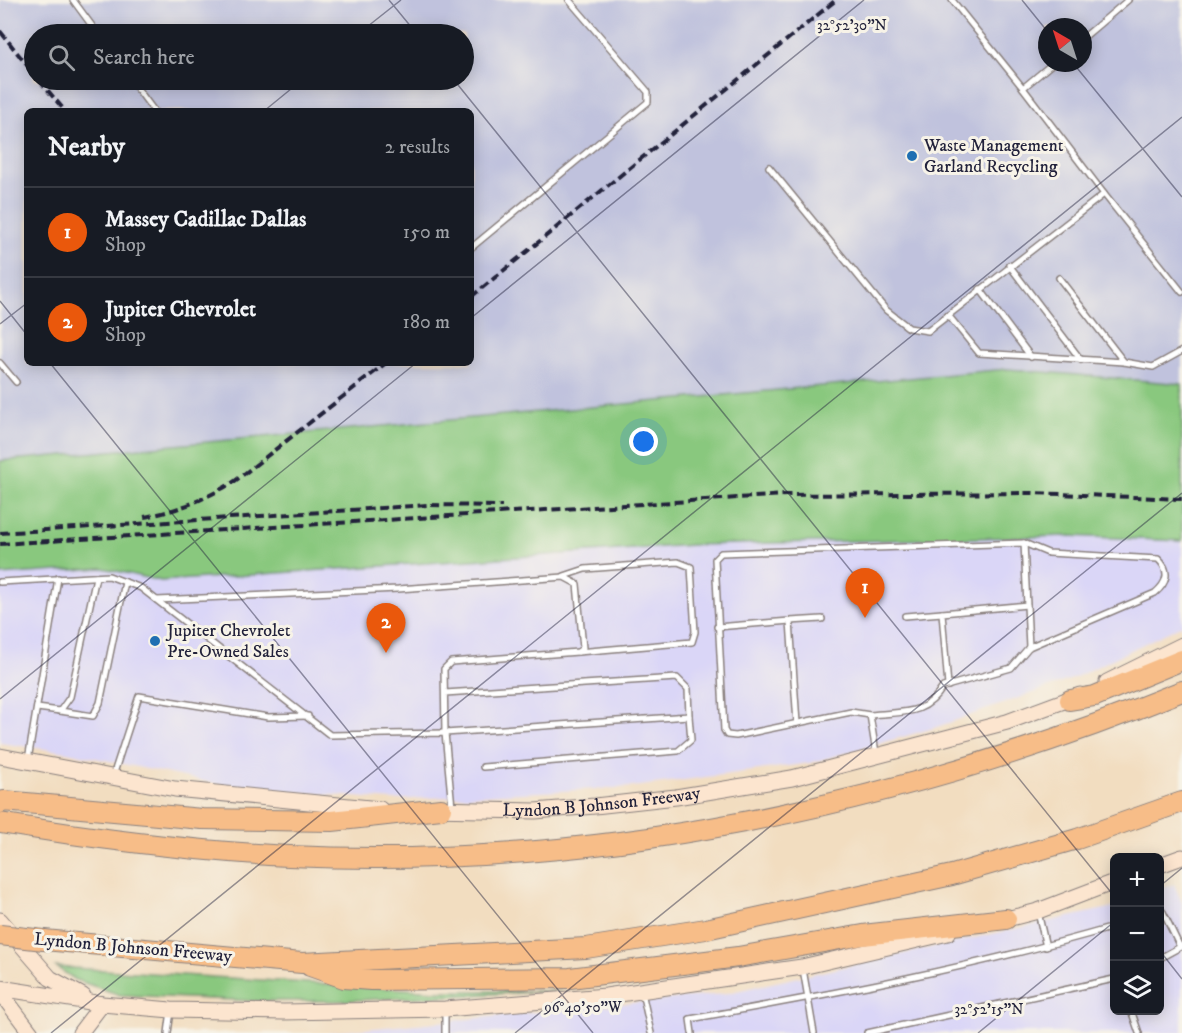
<!DOCTYPE html>
<html lang="en">
<head>
<meta charset="utf-8">
<style>
  :root { --surface:#171b24; --page:#242831; --text:#f1f3f6; --muted:#9ea1a6; --line:#363941; --accent:#ea580c }
  body { margin:0; font-family:"IM FELL DW Pica",serif; background:var(--page); color:var(--text) }
  .controls { position:absolute; right:18px; bottom:18px; display:grid; overflow:hidden; border-radius:9px; box-shadow:0 3px 15px #0003 }
  .controls button { width:54px; height:54px; display:grid; place-items:center; padding:0; border:0; border-bottom:2px solid var(--line); background:var(--surface); color:var(--text); font:30px sans-serif }
  .compass { position:absolute; left:1038px; top:18px; width:54px; height:54px; border-radius:50%; background:var(--surface); box-shadow:0 3px 15px #0003; rotate:321deg }
  .you { position:absolute; left:644px; top:442px; width:21px; height:21px; margin:-15px; border:4px solid #fff; border-radius:50%; background:#1a73e8; box-shadow:0 0 0 9px #1a73e833 }
  .badge { display:grid; place-items:center; width:39px; height:39px; border-radius:50%; background:var(--accent); color:#fff; font-size:20px; font-weight:700 }
  .pin { position:absolute; translate:-50% -50px; filter:drop-shadow(0 2px 3px #0008) }
  .pin::after { content:''; position:absolute; top:32px; width:21px; height:18px; background:inherit; clip-path:polygon(0 0,100% 0,50% 100%) }
  .list { margin:0; padding:0; list-style:none }
  h2 { display:flex; justify-content:space-between; align-items:center; height:78px; margin:0; padding:0 24px; font-size:26px }
  h2 small { font-size:20px; font-weight:400; color:var(--muted) }
  .list li { display:grid; grid-template-columns:39px 1fr auto; gap:18px; align-items:center; box-sizing:border-box; height:90px; padding:0 24px; border-top:2px solid var(--line) }
  .list b { display:block; font-size:22px; white-space:nowrap }
  .list p { margin:0; font-size:20px; white-space:nowrap; color:var(--muted) }
  .list em { font-size:20px; font-style:normal; color:var(--muted) }
  .icon { flex:none; width:33px; height:33px; fill:none; stroke:currentColor; stroke-width:2; stroke-linecap:round; stroke-linejoin:round }
  .map { position:relative; flex:none; width:1182px; height:1033px; overflow:hidden }
  .search { position:absolute; background:var(--surface); box-shadow:0 3px 15px #0003; left:24px; top:24px; width:450px; height:66px; display:flex; align-items:center; gap:15px; box-sizing:border-box; padding:0 21px; border-radius:33px; color:var(--muted); font-size:22px }
  .panel { position:absolute; background:var(--surface); box-shadow:0 3px 15px #0003; left:24px; top:108px; width:450px; height:258px; border-radius:9px }
  .map>svg:first-child { display:block }
</style>
</head>
<body>
<div class="map">
<svg width="1182" height="1033" viewBox="0 0 1182 1033">
  <rect width="100%" height="100%" fill="#f7f3e8"/>
  <filter id="ink" filterUnits="userSpaceOnUse"><feTurbulence type="fractalNoise" baseFrequency=".0167" numOctaves="2"/><feDisplacementMap in="SourceGraphic" scale="12" xChannelSelector="R" yChannelSelector="G"/><feConvolveMatrix kernelMatrix="1 2 1 2 8 2 1 2 1" color-interpolation-filters="sRGB"/></filter>
  <filter id="wash" filterUnits="userSpaceOnUse"><feTurbulence type="fractalNoise" baseFrequency=".008" numOctaves="4" result="noise"/><feDisplacementMap in="SourceGraphic" scale="24" xChannelSelector="R" yChannelSelector="G"/><feGaussianBlur stdDeviation="1.35" result="paint"/><feColorMatrix in="noise" values="0 0 0 0 0 0 0 0 0 0 0 0 0 0 0 0 0 1.4 0 .05"/><feComposite in="paint" operator="in"/></filter>
  <g filter="url(#wash)">
    <rect width="100%" height="100%" fill="#f2ddc0"/>
    <!-- built -->
    <g fill="#dad6f7">
      <polygon points="1069,536 1182,541 1182,625 1072,679 934,728 810,763 632,787 392,800 227,786 67,752 0,743 0,575 103,568 161,581 693,545"/>
      <polygon points="1174,884 1182,903 1182,1033 118,1033 326,1033 723,994 1114,907 1114,1010 1160,1010 1160,890"/>
    </g>
    <!-- industrial -->
    <path fill="#c0c2dd" fill-rule="evenodd" d="M 0,0 L 1182,0 L 1182,467 L 0,487 ZM 1047,27 L 1083,27 L 1083,63 L 1047,63 ZM 34,34 L 464,34 L 464,80 L 34,80 ZM 27,111 L 471,111 L 471,363 L 27,363 Z"/>
    <!-- green -->
    <g fill="#89c87e" stroke="#56755c" stroke-width="1.5">
      <polygon points="1008,369 1182,384 1182,541 1069,536 693,545 161,581 103,568 0,575 0,461"/>
      <polygon points="56,967 436,991 561,991 337,1001 255,1001 120,995 76,980"/>
    </g>
  </g>
  <g filter="url(#ink)">
    <g fill="none" stroke-linecap="round" stroke-linejoin="round">
      <!-- service casing -->
      <g stroke="#8a807e" stroke-width="8">
        <g id="service">
          <polyline points="73,0 98,34"/>
          <polyline points="952,0 1023,88"/>
          <polyline points="1083,38 1128,0"/>
          <polyline points="1053,63 1023,88 1104,194"/>
          <polyline points="131,80 154,111"/>
          <polyline points="769,167 886,310 909,328 928,331 1104,194 1182,292"/>
          <polyline points="471,248 648,102 648,92 569,0"/>
          <polyline points="1009,265 1081,360"/>
          <polyline points="1059,278 1124,362"/>
          <polyline points="980,289 1031,357"/>
          <polyline points="948,315 979,353 1124,362 1153,367 1182,351"/>
          <polyline points="0,363 16,382"/>
          <polyline points="1024,543 1029,647"/>
          <polyline points="564,576 585,569 678,562 691,567 695,632 692,642 578,652"/>
          <polyline points="0,582 109,576 141,588 330,735 445,733 452,807"/>
          <polyline points="157,600 398,589 564,577 577,584 583,648 578,652 451,662 444,669 445,733 689,716 688,689 677,678 445,693"/>
          <polyline points="905,616 942,613"/>
          <polyline points="790,621 822,619"/>
          <polyline points="717,627 790,621 797,723"/>
          <polyline points="948,686 942,613 1027,605"/>
          <polyline points="37,708 60,711 70,697 96,577"/>
          <polyline points="60,711 93,716 100,703 125,582"/>
          <path d="M 870,715 L 851,712 L 736,736 L 727,735 L 724,730 L 715,559 L 721,553 L 1024,543 L 1048,553 L 1158,559 C 1171,571 1167,583 1155,593 L 1029,647 L 1011,668 L 943,687 C 925,717 901,711 870,715 L 876,753"/>
          <polyline points="28,760 58,578"/>
          <polyline points="483,767 678,751 691,740 689,716"/>
          <polyline points="113,776 139,696 268,717 308,716"/>
          <polyline points="1038,912 1046,947"/>
          <polyline points="1160,913 1163,912 1180,947"/>
          <polyline points="1160,958 1182,946"/>
          <polyline points="803,969 814,1033"/>
          <polyline points="642,992 651,1033"/>
          <polyline points="1131,1010 1139,1033"/>
          <polyline points="168,1033 171,1011"/>
          <polyline points="445,1033 445,1011"/>
          <path d="M 692,1033 L 690,1019 C 832,994 976,967 1114,927"/>
          <polyline points="867,1033 1114,979"/>
        </g>
      </g>
      <!-- secondary casing -->
      <g stroke="#8a807e" stroke-width="17">
        <g id="secondary">
          <polyline points="1107,682 1182,645"/>
          <polyline points="0,756 175,789 380,809"/>
          <path id="s1" d="M 431,809 L 535,811 L 595,806 L 676,797 L 792,778 L 1007,722 L 1080,695"/>
          <polyline points="1160,865 1182,857"/>
          <polyline points="0,920 50,978 83,996"/>
          <polyline points="995,922 1038,911 1114,882"/>
          <polyline points="0,988 102,1004 171,1010 284,1012 445,1009 606,996 802,967 948,933"/>
          <polyline points="0,992 31,1033"/>
          <polyline points="80,1033 102,1004"/>
        </g>
      </g>
      <!-- motorway casing -->
      <g stroke="#8a807e" stroke-width="22">
        <g id="motorway">
          <polyline points="1070,700 1095,696 1182,660"/>
          <polyline points="0,803 4,801 202,819 332,821 441,809"/>
          <path d="M 0,823 C 96,839 192,851 289,856 C 594,871 901,805 1182,691"/>
          <polyline points="44,940 302,963 586,948 706,929 952,875 1077,839 1182,802"/>
          <polyline points="310,966 344,978 371,980 570,978 738,957 863,935 1006,919"/>
        </g>
      </g>
      <!-- service -->
      <use href="#service" stroke="#fff" stroke-width="5"/>
      <!-- secondary -->
      <use href="#secondary" stroke="#fce5cf" stroke-width="15"/>
      <!-- motorway -->
      <use href="#motorway" stroke="#f7bd88" stroke-width="20"/>
      <!-- rail -->
      <g stroke="#22223b" stroke-width="4" stroke-dasharray="9 4.5" stroke-linecap="butt">
        <polyline points="0,31 34,74"/>
        <polyline points="39,80 65,111"/>
        <polyline points="471,297 836,0"/>
        <path d="M 144,517 C 177,511 206,499 235,481 L 386,363"/>
        <polyline points="0,533 428,505 502,506"/>
        <polyline points="0,544 786,495 1033,493 1182,499"/>
      </g>
      <!-- motorway-bridge casing -->
      <g stroke="#8a807e" stroke-width="22" stroke-linecap="butt">
        <polyline id="motorway-bridge" points="0,935 44,940"/>
      </g>
      <!-- motorway-bridge -->
      <use href="#motorway-bridge" stroke="#f7bd88" stroke-width="20"/>
    </g>
  </g>
  <!-- ticks -->
  <path fill="none" stroke="#22223b" stroke-width="1.5" stroke-opacity="0.45" d="M 389,0 L 417,34M 1022,0 L 1047,31M 358,34 L 401,0M 1073,63 L 1182,197M 454,80 L 1114,896M 264,111 L 302,80M 0,301 L 27,335M 471,318 L 864,0M 0,324 L 27,303M 50,363 L 593,1033M 0,699 L 416,363M 1160,886 L 1182,868M 1160,951 L 1182,979M 51,1033 L 1182,117M 515,1033 L 1182,493M 978,1033 L 1114,922"/>
  <!-- markers -->
  <g fill="#1f6fb2" stroke="#f7f3e8" stroke-width="2">
    <circle cx="912" cy="156" r="6"/>
    <circle cx="155" cy="641" r="6"/>
  </g>
  <g text-anchor="middle" dominant-baseline="central" stroke-width="6" stroke-linejoin="round" paint-order="stroke">
    <!-- poi labels -->
    <g font-size="18" fill="#22223b" stroke="#f7f3e8" text-anchor="start">
      <text x="924" y="146">Waste Management<tspan x="924" dy="21">Garland Recycling</tspan></text>
      <text x="167" y="631">Jupiter Chevrolet<tspan x="167" dy="21">Pre-Owned Sales</tspan></text>
    </g>
    <!-- street labels -->
    <g font-size="18" fill="#22223b" stroke="#f7f3e8">
      <text stroke="none"><textPath href="#s1" startOffset="171">Lyndon B Johnson Freeway</textPath></text>
      <text transform="translate(133 948) rotate(5)">Lyndon B Johnson Freeway</text>
    </g>
  </g>
  <g font-size="15" text-anchor="middle" fill="#22223b" stroke="#f7f3e8" stroke-width="6" stroke-linejoin="round" paint-order="stroke">
    <text x="852" y="30">32°52'30"N</text>
    <text x="583" y="1012">96°40'50"W</text>
    <text x="989" y="1014">32°52'15"N</text>
  </g>
</svg>
<div class="controls">
<button>+</button>
<button>−</button>
<button><svg class="icon" aria-label="layers" viewBox="0 0 24 24"><path d="M12 4l9 5-9 5-9-5zM3 14l9 5 9-5"/></svg></button>
</div>
<svg class="compass" viewBox="-18 -18 36 36"><path d="M0-13l5 13h-10z" fill="#e53935"/><path d="M0 13l5-13h-10z" fill="#9ea1a6"/></svg>
<div class="you"></div>
<div class="pin badge" style="left:865px;top:618px">1</div>
<div class="pin badge" style="left:386px;top:653px">2</div>
<div class="search"><svg class="icon" aria-label="search" viewBox="0 0 24 24"><circle cx="10" cy="10" r="6"/><path d="M15 15l6 6"/></svg>Search here</div>
<section class="panel">
<h2>Nearby<small>2 results</small></h2>
<ul class="list">
<li><span class="badge">1</span><div><b>Massey Cadillac Dallas</b><p>Shop</p></div><em>150 m</em></li>
<li><span class="badge">2</span><div><b>Jupiter Chevrolet</b><p>Shop</p></div><em>180 m</em></li>
</ul>
</section>
</div>
</body>
</html>
